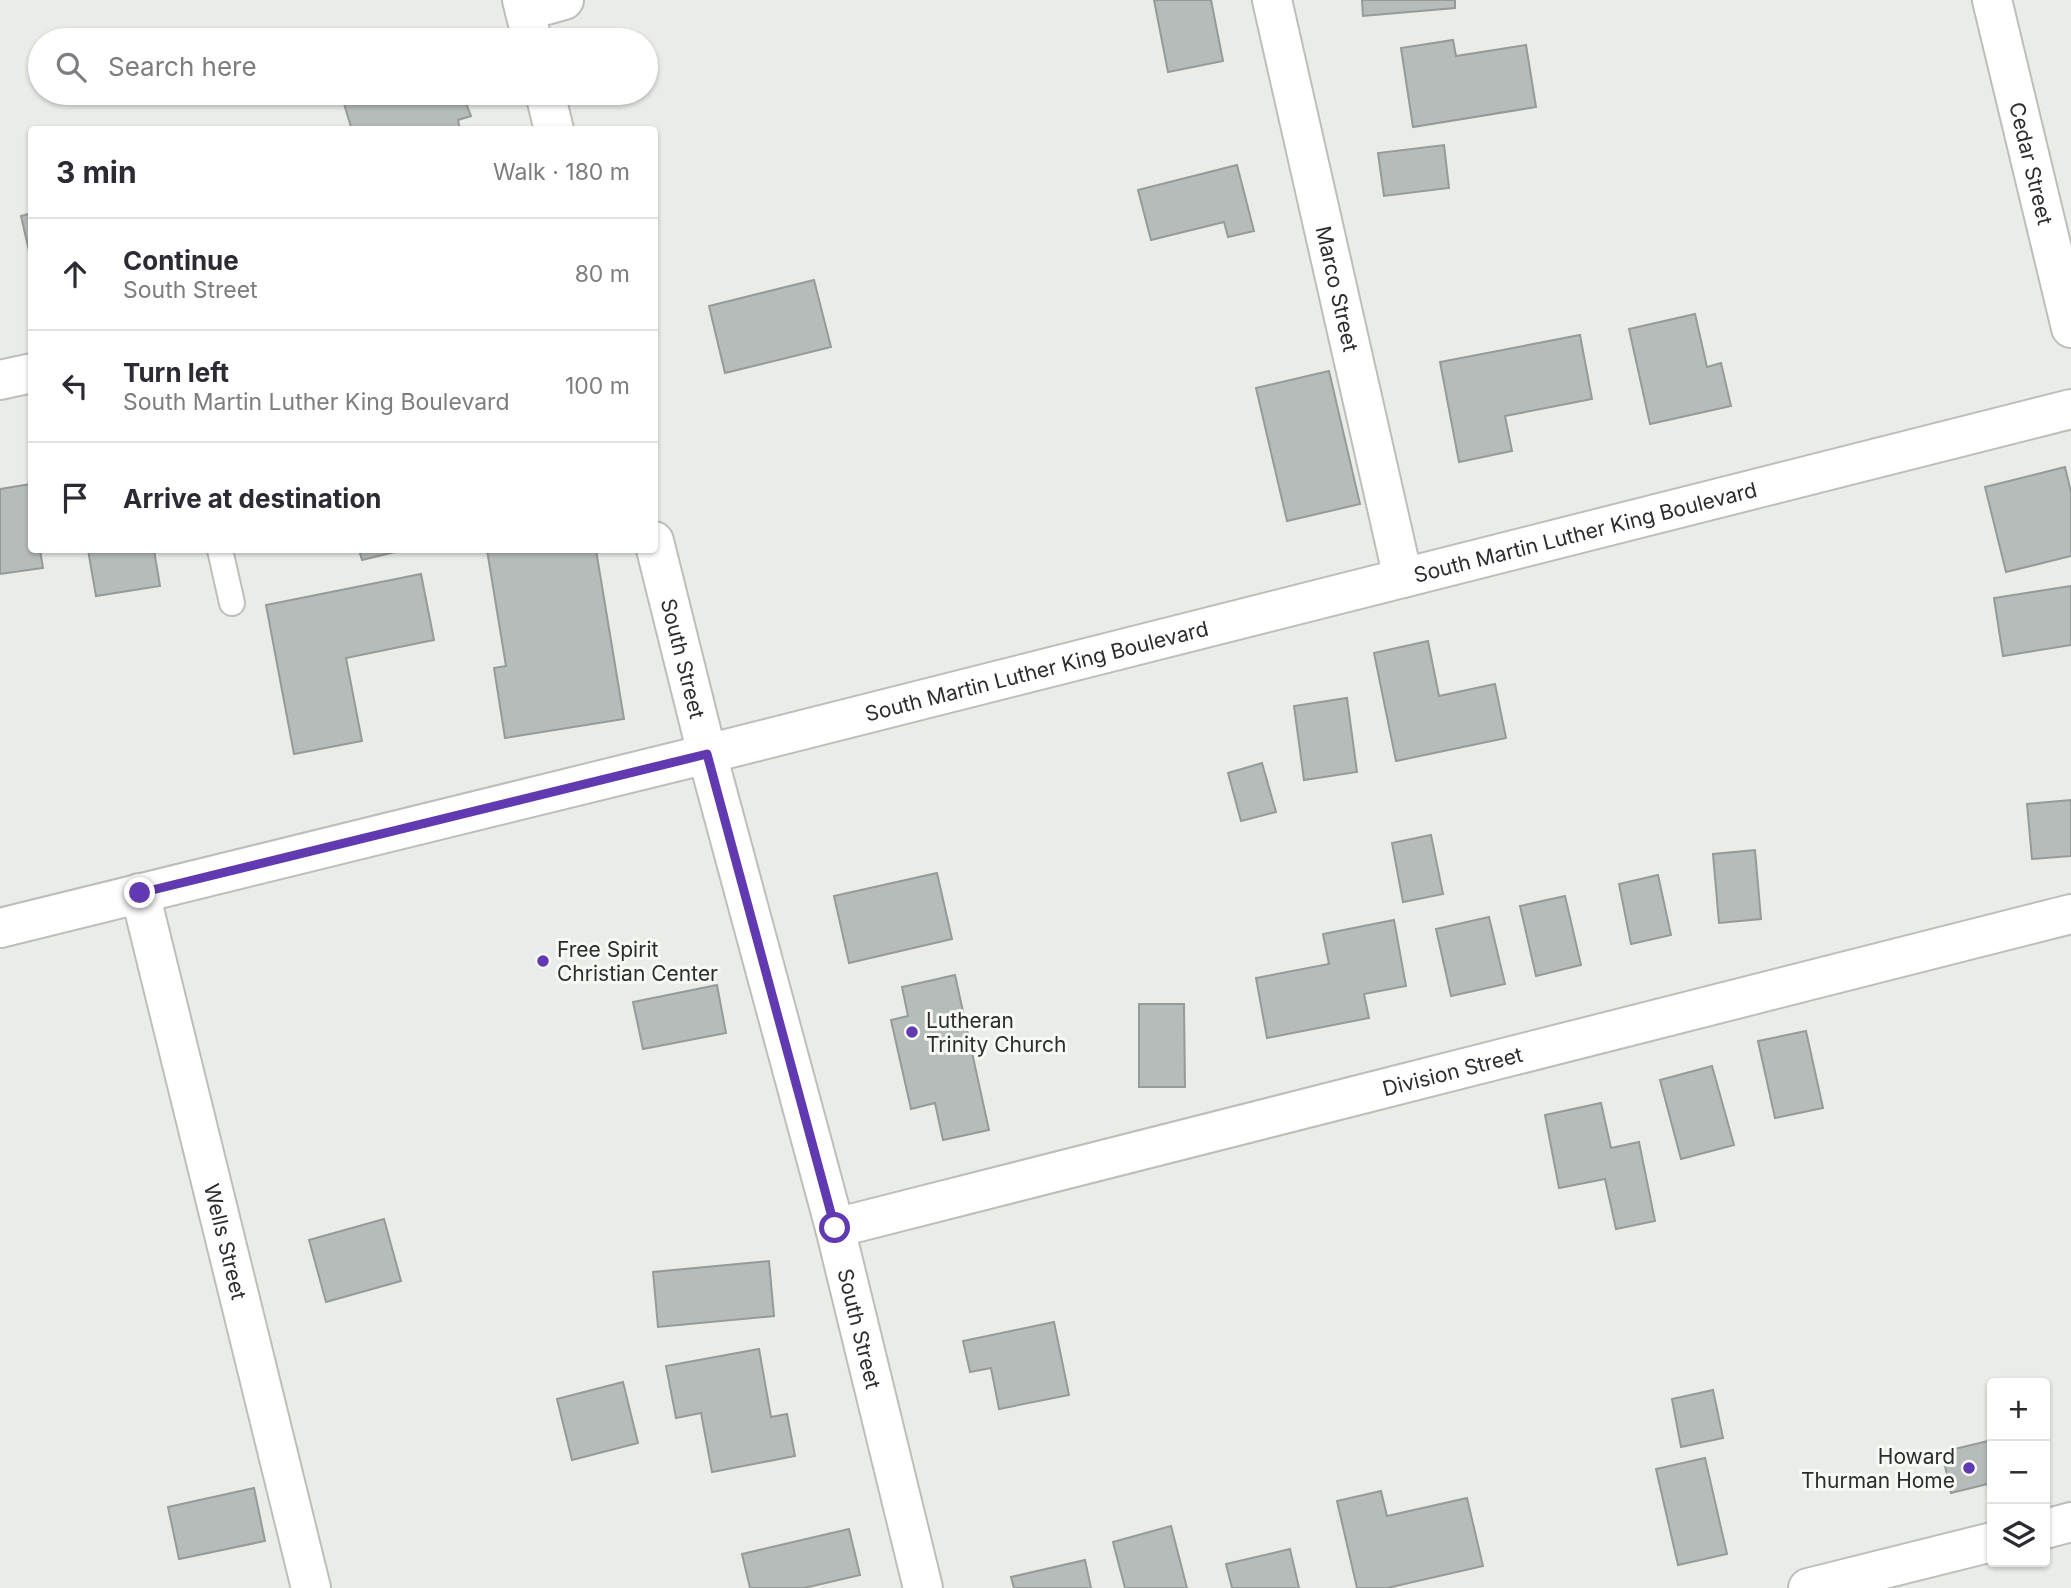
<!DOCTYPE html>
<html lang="en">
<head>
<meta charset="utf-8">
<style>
  :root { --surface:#fff; --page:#f2f2f3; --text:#2b2b33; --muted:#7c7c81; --line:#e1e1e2 }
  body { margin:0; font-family:Inter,sans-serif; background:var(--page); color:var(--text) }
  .controls { position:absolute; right:21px; bottom:21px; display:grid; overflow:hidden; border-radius:7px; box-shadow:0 2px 5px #0004 }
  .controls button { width:63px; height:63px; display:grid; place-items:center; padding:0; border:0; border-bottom:2px solid var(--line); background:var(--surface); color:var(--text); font:35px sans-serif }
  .stop { position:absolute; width:21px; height:21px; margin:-16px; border:5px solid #6139b0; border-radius:50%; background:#fff }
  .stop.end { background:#6139b0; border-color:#fff; box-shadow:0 2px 7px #0008 }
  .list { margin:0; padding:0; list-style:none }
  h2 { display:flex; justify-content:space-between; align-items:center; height:91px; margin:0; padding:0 28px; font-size:30px }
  h2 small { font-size:23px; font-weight:400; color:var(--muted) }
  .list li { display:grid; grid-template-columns:46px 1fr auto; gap:21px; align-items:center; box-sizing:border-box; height:112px; padding:0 28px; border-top:2px solid var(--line) }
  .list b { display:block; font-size:26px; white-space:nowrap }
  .list p { margin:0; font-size:23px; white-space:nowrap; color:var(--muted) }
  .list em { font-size:23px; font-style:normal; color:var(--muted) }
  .icon { flex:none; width:38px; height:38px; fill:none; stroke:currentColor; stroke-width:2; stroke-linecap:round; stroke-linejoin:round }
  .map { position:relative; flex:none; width:2071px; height:1588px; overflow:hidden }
  .search { position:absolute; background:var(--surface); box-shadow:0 2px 5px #0004; left:28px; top:28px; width:630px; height:77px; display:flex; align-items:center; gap:18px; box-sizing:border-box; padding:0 24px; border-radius:38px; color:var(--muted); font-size:26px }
  .panel { position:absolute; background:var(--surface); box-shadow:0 2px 5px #0004; left:28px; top:126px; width:630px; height:427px; border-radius:7px }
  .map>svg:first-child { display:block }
</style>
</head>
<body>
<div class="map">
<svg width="2071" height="1588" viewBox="0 0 2071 1588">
  <rect width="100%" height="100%" fill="#eaede7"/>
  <!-- building -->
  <g fill="#b6bcb9" stroke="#959b98" stroke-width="2">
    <polygon points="1154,0 1211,0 1223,61 1168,72"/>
    <polygon points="1362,0 1455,0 1455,8 1363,16"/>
    <polygon points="1453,40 1456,56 1526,45 1536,107 1413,127 1401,48"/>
    <polygon points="345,93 462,93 471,116 458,120 460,130 352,130 341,94"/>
    <polygon points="1444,145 1449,188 1384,196 1378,153"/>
    <polygon points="1237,165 1254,231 1228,237 1224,222 1151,240 1138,190"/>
    <polygon points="32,213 32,264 21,216"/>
    <polygon points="814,280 831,347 725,373 709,306"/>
    <polygon points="1695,314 1707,367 1721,363 1731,406 1650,424 1629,329"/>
    <polygon points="1580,335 1592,399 1505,416 1512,451 1459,462 1440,362"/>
    <polygon points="1329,371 1360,504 1287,521 1256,388"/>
    <polygon points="2065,467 2071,492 2071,556 2006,572 1985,487"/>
    <polygon points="31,484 32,550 40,550 43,568 0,574 0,489"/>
    <polygon points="88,550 154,550 160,586 96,596"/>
    <polygon points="359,550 403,550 362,560"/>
    <polygon points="487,550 596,550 624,719 505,738 494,668 506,666"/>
    <polygon points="421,574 434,640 346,658 362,741 294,754 266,605"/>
    <polygon points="2071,586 2071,645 2003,656 1994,598"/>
    <polygon points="1428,641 1439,696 1495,684 1506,738 1396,761 1374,653"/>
    <polygon points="1347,698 1357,772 1304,780 1294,706"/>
    <polygon points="1262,763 1276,812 1241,821 1228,773"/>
    <polygon points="2071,800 2071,856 2032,859 2027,804"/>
    <polygon points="1431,835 1443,894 1403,902 1392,843"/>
    <polygon points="1755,850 1761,919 1719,923 1713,854"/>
    <polygon points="937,873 952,939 849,963 834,896"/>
    <polygon points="1658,875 1671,935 1631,944 1619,884"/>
    <polygon points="1565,896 1581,965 1536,976 1520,906"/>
    <polygon points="1489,917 1505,984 1451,996 1436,929"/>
    <polygon points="1394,920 1406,986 1364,994 1369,1018 1267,1038 1256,978 1329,964 1323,934"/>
    <polygon points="955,975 989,1130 943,1140 935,1103 911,1109 891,1020 908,1016 902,987"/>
    <polygon points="717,985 726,1033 643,1049 633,1002"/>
    <polygon points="1139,1004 1184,1004 1185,1087 1139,1087"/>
    <polygon points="1806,1031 1823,1108 1775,1118 1758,1041"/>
    <polygon points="1712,1066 1734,1145 1681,1159 1660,1080"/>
    <polygon points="1601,1103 1611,1148 1639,1142 1655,1221 1616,1229 1605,1179 1559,1188 1545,1115"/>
    <polygon points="384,1219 401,1281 326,1302 309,1240"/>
    <polygon points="769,1261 774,1316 658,1327 653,1272"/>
    <polygon points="1054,1322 1069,1395 999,1409 991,1368 970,1372 963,1341"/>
    <polygon points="759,1349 771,1417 787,1414 795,1456 712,1472 701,1413 676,1418 666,1366"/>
    <polygon points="623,1382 638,1443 572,1460 557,1399"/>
    <polygon points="1713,1390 1723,1438 1681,1447 1672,1399"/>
    <polygon points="1992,1440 1992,1483 1951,1493 1942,1452"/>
    <polygon points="1705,1458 1727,1554 1678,1565 1656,1469"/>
    <polygon points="254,1488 265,1541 179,1559 168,1507"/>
    <polygon points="1381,1491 1387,1516 1467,1498 1483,1566 1387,1588 1357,1588 1337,1501"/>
    <polygon points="1171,1526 1187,1588 1125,1588 1113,1542"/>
    <polygon points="849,1529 860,1575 804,1588 750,1588 742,1554"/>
    <polygon points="1290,1549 1299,1588 1232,1588 1226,1564"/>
    <polygon points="1085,1560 1091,1588 1014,1588 1011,1577"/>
  </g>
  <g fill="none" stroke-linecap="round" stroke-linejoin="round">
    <!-- service casing -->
    <g stroke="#bcbfb9" stroke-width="28">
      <polyline id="service" points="220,550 232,603"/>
    </g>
    <!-- minor casing -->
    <g stroke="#bcbfb9" stroke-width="42">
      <g id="minor">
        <path id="s1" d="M 1272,0 L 1403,578"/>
        <path id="s2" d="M 1992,0 L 2071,328"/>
        <polyline points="525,11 564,0"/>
        <polyline points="0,380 32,373"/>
        <path id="s3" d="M 140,893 L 311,1588"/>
        <path id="s4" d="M 835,1228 L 2071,914"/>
        <polyline points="2045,1529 2071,1522"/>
        <polyline points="1808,1588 1992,1542"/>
      </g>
    </g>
    <!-- tertiary casing -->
    <g stroke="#bcbfb9" stroke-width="42">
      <g id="tertiary">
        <polyline points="522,0 532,40"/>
        <polyline points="545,93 554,130"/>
        <path id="s5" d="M 654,541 L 707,754 L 835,1228 L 923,1588"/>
        <path id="s6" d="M 0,928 L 707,754 L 2071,409"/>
      </g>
    </g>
    <!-- service -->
    <use href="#service" stroke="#fff" stroke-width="24"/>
    <!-- minor -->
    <use href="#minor" stroke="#fff" stroke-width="38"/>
    <!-- tertiary -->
    <use href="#tertiary" stroke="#fff" stroke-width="38"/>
  </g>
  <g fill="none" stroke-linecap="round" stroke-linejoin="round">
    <!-- route -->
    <polyline stroke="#6139b0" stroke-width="9" points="140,893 707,754 835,1228"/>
  </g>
  <!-- markers -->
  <g fill="#6139b0" stroke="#f7faf4" stroke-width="2.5">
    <circle cx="543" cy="961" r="7"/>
    <circle cx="912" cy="1032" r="7"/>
    <circle cx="1969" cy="1468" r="7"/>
  </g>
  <g text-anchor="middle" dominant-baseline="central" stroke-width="6" stroke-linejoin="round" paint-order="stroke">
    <!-- street labels -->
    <g font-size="21" fill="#2c2d2a" stroke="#f7faf4">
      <text stroke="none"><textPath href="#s2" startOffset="168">Cedar Street</textPath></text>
      <text stroke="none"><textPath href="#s1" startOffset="296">Marco Street</textPath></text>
      <text stroke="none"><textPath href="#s6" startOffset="1634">South Martin Luther King Boulevard</textPath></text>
      <text stroke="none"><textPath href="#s5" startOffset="121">South Street</textPath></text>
      <text stroke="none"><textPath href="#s6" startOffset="1068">South Martin Luther King Boulevard</textPath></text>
      <text stroke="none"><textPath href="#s4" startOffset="637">Division Street</textPath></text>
      <text stroke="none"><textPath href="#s3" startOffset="359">Wells Street</textPath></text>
      <text stroke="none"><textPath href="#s5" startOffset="814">South Street</textPath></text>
    </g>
    <!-- poi labels -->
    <g font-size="21" fill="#2c2d2a" stroke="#f7faf4" text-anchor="start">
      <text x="557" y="949">Free Spirit<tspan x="557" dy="24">Christian Center</tspan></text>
      <text x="926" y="1020">Lutheran<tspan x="926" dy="24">Trinity Church</tspan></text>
      <text x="1955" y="1456" text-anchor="end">Howard<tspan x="1955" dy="24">Thurman Home</tspan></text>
    </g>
  </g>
</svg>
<div class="controls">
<button>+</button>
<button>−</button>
<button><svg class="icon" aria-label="layers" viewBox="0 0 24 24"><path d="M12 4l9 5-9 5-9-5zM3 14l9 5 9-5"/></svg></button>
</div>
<div class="stop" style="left:835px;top:1228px"></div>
<div class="stop end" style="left:140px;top:893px"></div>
<div class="search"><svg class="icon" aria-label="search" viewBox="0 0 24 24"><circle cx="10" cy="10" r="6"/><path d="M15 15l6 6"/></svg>Search here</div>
<section class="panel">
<h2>3 min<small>Walk · 180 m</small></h2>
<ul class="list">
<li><svg class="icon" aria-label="ahead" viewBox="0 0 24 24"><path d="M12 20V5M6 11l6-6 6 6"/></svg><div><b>Continue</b><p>South Street</p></div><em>80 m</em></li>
<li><svg class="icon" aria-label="left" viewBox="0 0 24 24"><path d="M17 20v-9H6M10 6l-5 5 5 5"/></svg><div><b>Turn left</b><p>South Martin Luther King Boulevard</p></div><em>100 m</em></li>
<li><svg class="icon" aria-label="arrive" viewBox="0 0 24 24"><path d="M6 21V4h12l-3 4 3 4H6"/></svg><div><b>Arrive at destination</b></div></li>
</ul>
</section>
</div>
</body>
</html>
